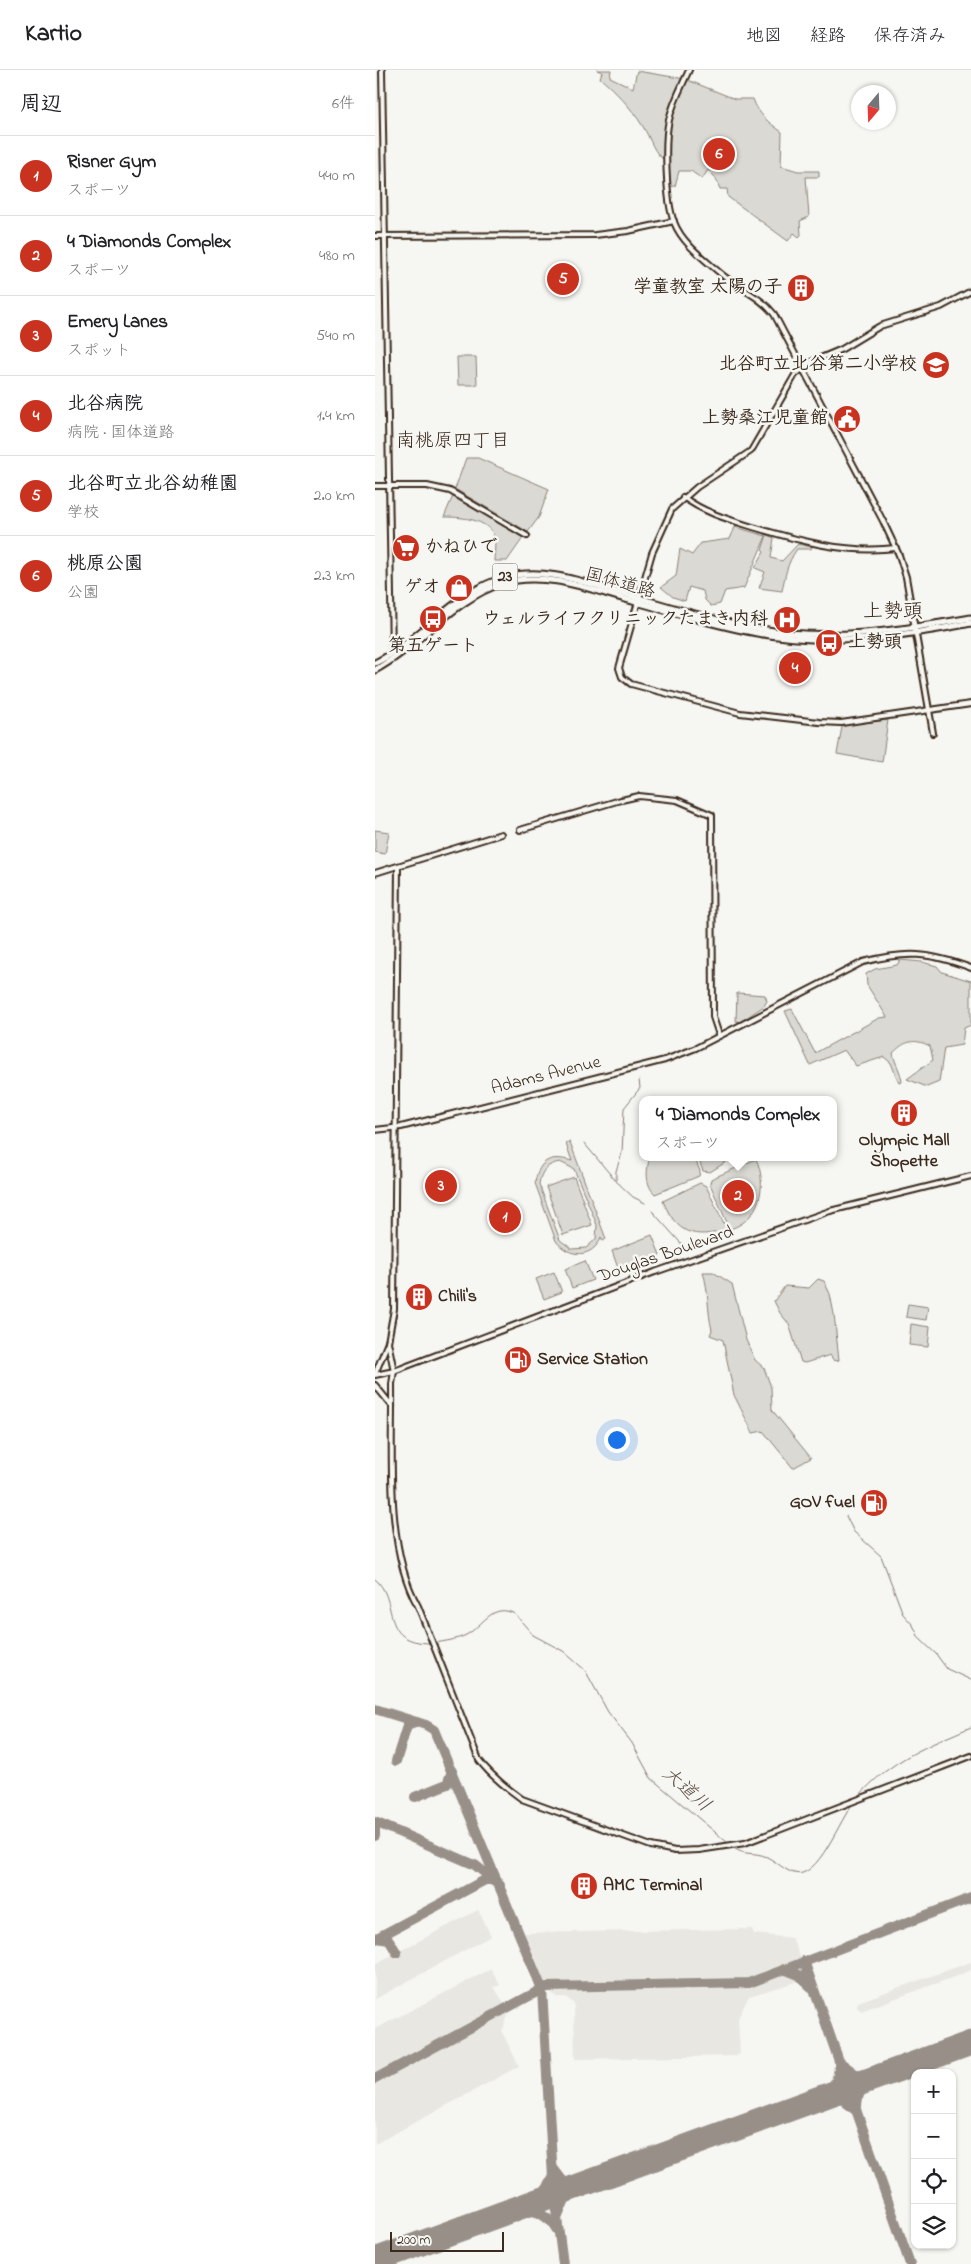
<!DOCTYPE html>
<html lang="ja">
<head>
<meta charset="utf-8">
<style>
  :root { --surface:#fff; --page:#f2f2f2; --text:#202124; --muted:#757577; --line:#e0e0e0; --accent:#c8321e }
  body { margin:0; font-family:"Indie Flower","Klee One",sans-serif; background:var(--page); color:var(--text) }
  .controls { position:absolute; right:15px; bottom:15px; display:grid; overflow:hidden; border-radius:10px; box-shadow:0 1px 4px #0004 }
  .controls button { width:45px; height:45px; display:grid; place-items:center; padding:0; border:0; border-bottom:1px solid var(--line); background:var(--surface); color:var(--text); font:25px sans-serif }
  .compass { position:absolute; left:476px; top:15px; width:45px; height:45px; border-radius:50%; background:var(--surface); box-shadow:0 1px 4px #0004; rotate:199deg }
  .scale { position:absolute; left:15px; bottom:12px; width:114px; box-sizing:border-box; padding-left:5px; border:2px solid #3b2a1e; border-top:0; font-size:14px; line-height:18px; white-space:nowrap; color:#3b2a1e; -webkit-text-stroke:4px #f6f6f2; paint-order:stroke }
  .you { position:absolute; left:241px; top:1369px; width:18px; height:18px; margin:-12px; border:4px solid #fff; border-radius:50%; background:#1a73e8; box-shadow:0 0 0 8px #1a73e833 }
  .badge { display:grid; place-items:center; width:32px; height:32px; border-radius:50%; background:var(--accent); color:#fff; font-size:16px; font-weight:700 }
  .pin { position:absolute; translate:-50% -50%; border:2px solid #fff; box-shadow:0 1px 5px #0006 }
  .popup { position:absolute; left:264px; top:1026px; width:198px; height:65px; box-sizing:border-box; display:grid; place-content:center; border-radius:10px; background:var(--surface); filter:drop-shadow(0 1px 4px #0005); font-size:16px; white-space:nowrap; color:var(--muted) }
  .popup b { font-size:19px; color:var(--text) }
  .popup::after { content:''; position:absolute; left:50%; top:100%; margin-left:-10px; border:10px solid transparent; border-top-color:var(--surface) }
  .list { margin:0; padding:0; list-style:none }
  h2 { display:flex; justify-content:space-between; align-items:center; height:65px; margin:0; padding:0 20px; font-size:21px }
  h2 small { font-size:16px; font-weight:400; color:var(--muted) }
  .list li { display:grid; grid-template-columns:32px 1fr auto; gap:15px; align-items:center; box-sizing:border-box; height:80px; padding:0 20px; border-top:1px solid var(--line) }
  .list b { display:block; font-size:19px; white-space:nowrap }
  .list p { margin:0; font-size:16px; white-space:nowrap; color:var(--muted) }
  .list em { font-size:16px; font-style:normal; color:var(--muted) }
  .icon { flex:none; width:28px; height:28px; fill:none; stroke:currentColor; stroke-width:2; stroke-linecap:round; stroke-linejoin:round }
  .map { position:relative; flex:none; width:596px; height:2194px; overflow:hidden }
  header { display:flex; align-items:center; gap:30px; box-sizing:border-box; height:70px; padding:0 25px; background:var(--surface); border-bottom:1px solid var(--line) }
  header strong { font-size:24px }
  nav { display:flex; gap:28px; margin-inline-start:auto; font-size:18px }
  main { display:flex }
  aside { flex:1; background:var(--surface) }
  .map>svg:first-child { display:block }
</style>
</head>
<body>
<header>
<strong>Kartio</strong>
<nav><a>地図</a><a>経路</a><a>保存済み</a></nav>
</header>
<main>
<aside>
<h2>周辺<small>6件</small></h2>
<ul class="list">
<li><span class="badge">1</span><div><b>Risner Gym</b><p>スポーツ</p></div><em>440 m</em></li>
<li><span class="badge">2</span><div><b>4 Diamonds Complex</b><p>スポーツ</p></div><em>480 m</em></li>
<li><span class="badge">3</span><div><b>Emery Lanes</b><p>スポット</p></div><em>540 m</em></li>
<li><span class="badge">4</span><div><b>北谷病院</b><p>病院 · 国体道路</p></div><em>1.4 km</em></li>
<li><span class="badge">5</span><div><b>北谷町立北谷幼稚園</b><p>学校</p></div><em>2.0 km</em></li>
<li><span class="badge">6</span><div><b>桃原公園</b><p>公園</p></div><em>2.3 km</em></li>
</ul>
</aside>
<div class="map">
<svg width="596" height="2194" viewBox="0 0 596 2194">
  <rect width="100%" height="100%" fill="#f6f6f2"/>
  <filter id="ink" filterUnits="userSpaceOnUse"><feTurbulence type="fractalNoise" baseFrequency=".02" numOctaves="2"/><feDisplacementMap in="SourceGraphic" scale="10" xChannelSelector="R" yChannelSelector="G"/><feConvolveMatrix kernelMatrix="1 2 1 2 8 2 1 2 1" color-interpolation-filters="sRGB"/></filter>
  <g filter="url(#ink)">
    <!-- built -->
    <g fill="#e8e7e2">
      <polygon points="103,1840 116,1866 0,1929 0,1894"/>
      <polygon points="377,1859 379,1864 417,1868 434,1908 374,1926 363,1948 365,1984 361,1986 200,1989 199,1934 191,1927 181,1927 171,1917 148,1863"/>
      <polygon points="596,1892 596,1900 587,1904 486,1941 482,1937 483,1932"/>
      <polygon points="116,1899 125,1915 119,1917 132,1938 133,1946 127,1962 144,1996 0,2074 0,1959"/>
    </g>
    <!-- green -->
    <g fill="#dad9d3" stroke="#8a8278" fill-rule="evenodd">
      <path d="M 222,0 L 236,0 L 235,7 L 258,18 L 262,1 L 310,9 L 360,29 L 378,29 C 383,44 394,53 407,62 L 406,96 L 423,101 L 444,101 L 444,107 L 431,107 L 434,147 L 425,151 L 426,165 L 424,167 L 419,163 L 413,171 L 353,127 L 352,119 L 345,119 L 340,107 L 333,100 L 327,109 L 316,101 L 304,101 L 300,116 L 294,117 L 293,93 C 277,83 277,70 267,55 C 255,36 241,22 225,8 L 227,2 Z"/>
      <polygon points="82,287 101,287 102,315 83,315"/>
      <polygon points="91,388 103,388 174,419 164,447 153,462 80,419"/>
      <path d="M 78,426 L 148,468 L 132,491 L 119,491 C 119,483 122,469 117,462 C 107,448 84,447 69,447 Z"/>
      <polygon points="360,457 391,466 369,518 350,521 345,534 336,536 330,530 328,521 314,517 310,531 298,527 286,517 301,506 305,479 317,485 326,473 355,469"/>
      <path d="M 392,465 L 399,468 L 396,488 L 407,491 L 423,474 L 437,477 L 436,479 L 422,479 C 412,493 410,506 407,521 L 384,518 L 390,502 L 380,498 L 389,482 L 387,480 Z"/>
      <polygon points="513,650 507,692 462,684 467,657 470,655"/>
      <polygon points="0,760 14,762 10,784 0,782"/>
      <path d="M 525,890 L 547,892 L 562,896 L 567,902 L 596,911 L 596,955 L 589,958 L 587,975 L 569,978 L 564,1012 L 552,1017 L 532,1009 L 558,990 L 555,976 C 539,968 530,971 518,983 C 520,994 526,1001 527,1012 L 524,1013 L 516,993 L 509,987 L 481,996 L 469,980 L 435,995 L 410,941 L 417,939 L 440,983 L 504,948 L 512,947 L 492,915 L 491,904 L 500,899 L 522,895 Z"/>
      <polygon points="362,923 390,925 392,931 389,936 365,952 361,951"/>
      <path d="M 195,1072 L 231,1169 L 228,1171 L 226,1167 C 218,1189 194,1188 181,1171 L 160,1113 C 164,1089 176,1085 197,1091 L 191,1074 ZM 185,1092 L 199,1099 L 222,1155 L 221,1169 L 211,1178 L 197,1179 L 185,1170 L 164,1114 C 166,1101 172,1094 185,1092 Z"/>
      <path d="M 275,1087 L 319,1087 L 325,1101 L 324,1106 L 280,1124 C 270,1115 271,1099 275,1087 Z"/>
      <polygon points="323,1087 359,1087 335,1102 328,1101"/>
      <path d="M 381,1089 C 393,1114 385,1150 355,1159 L 335,1114 L 336,1109 Z"/>
      <polygon points="199,1107 217,1155 188,1165 171,1117"/>
      <path d="M 325,1113 L 331,1116 L 352,1160 C 318,1169 302,1164 288,1131 Z"/>
      <polygon points="277,1165 285,1185 244,1201 237,1181"/>
      <polygon points="210,1191 218,1210 197,1218 190,1199"/>
      <polygon points="179,1202 187,1222 169,1229 161,1209"/>
      <path d="M 328,1202 L 338,1202 L 357,1214 L 371,1270 L 380,1290 L 389,1298 L 396,1317 L 397,1340 L 436,1388 L 418,1398 L 388,1361 L 378,1363 L 359,1325 L 348,1270 L 335,1265 L 337,1260 C 332,1240 334,1221 328,1202 Z"/>
      <polygon points="443,1209 449,1211 455,1224 459,1244 464,1290 459,1291 455,1285 430,1293 426,1292 414,1254 405,1243 399,1231 410,1216 434,1218"/>
      <polygon points="533,1234 553,1237 551,1250 531,1247"/>
      <polygon points="536,1254 555,1257 553,1277 534,1275"/>
    </g>
    <g fill="none" stroke-linecap="round" stroke-linejoin="round">
      <!-- stream -->
      <g stroke="#857a71" stroke-width="1">
        <polyline points="264,1010 265,1018 249,1038 247,1083 241,1101 241,1111 258,1127 270,1133"/>
        <polyline points="209,1073 240,1110"/>
        <polyline points="277,1141 312,1180"/>
        <polyline points="471,1446 479,1462 506,1486 528,1544 538,1555 544,1568 561,1584 572,1599 596,1610"/>
        <path d="M 0,1509 C 26,1531 2,1573 56,1573"/>
        <path d="M 60,1573 C 70,1571 82,1570 91,1565 C 108,1556 117,1532 140,1544 L 158,1565 L 188,1581 L 210,1600 L 233,1642 L 257,1673 L 276,1708 L 353,1773"/>
        <path d="M 483,1727 C 515,1690 552,1676 596,1657"/>
        <path d="M 356,1776 C 369,1787 379,1781 392,1787 C 402,1792 409,1800 419,1803 C 443,1811 465,1748 479,1732"/>
      </g>
      <!-- taxiway -->
      <g stroke="#989088" stroke-width="10">
        <polyline points="0,1639 51,1655 59,1660 167,1919 179,2125 188,2194"/>
        <polyline points="21,1691 32,1656 42,1652"/>
        <polyline points="40,1727 72,1714 77,1701"/>
        <polyline points="0,1752 100,1795 120,1811"/>
        <polyline points="0,1755 0,1766"/>
        <polyline points="2,1868 14,1870 22,1883"/>
        <polyline points="0,1869 110,1810 116,1810 125,1815"/>
        <polyline points="429,1891 535,2194"/>
        <polyline points="409,1899 424,1905 436,1917"/>
        <polyline points="466,1993 482,2005 500,2008"/>
        <polyline points="0,2009 171,1917 374,1913 596,1828"/>
        <path d="M 447,2028 C 458,2019 464,2009 464,1995"/>
        <polyline points="447,2028 468,2030 480,2040"/>
        <path d="M 482,2037 C 482,2025 487,2016 497,2009"/>
        <polyline points="178,2098 188,2111 206,2116"/>
        <polyline points="158,2133 169,2123 177,2107"/>
        <path d="M 138,2140 C 157,2138 172,2143 182,2160"/>
        <polyline points="183,2146 191,2127 203,2117"/>
      </g>
      <!-- runway -->
      <polyline stroke="#989088" stroke-width="25" points="0,2190 596,1973"/>
      <!-- minor casing -->
      <g stroke="#3b2a1e" stroke-width="8">
        <g id="minor">
          <polyline points="7,0 17,583"/>
          <path d="M 314,0 C 307,16 298,32 294,50 C 289,71 291,132 299,152 C 307,173 328,188 345,203 C 362,218 384,225 399,244 L 508,451 L 524,485 L 531,507 L 558,663"/>
          <polyline points="0,166 220,165 253,161 299,151"/>
          <polyline points="596,221 566,237 505,256 467,279 436,292 420,305 376,381 322,417 297,439 277,483 244,598 247,607 256,614 365,643 444,652 466,653 596,634"/>
          <polyline points="0,416 52,416 75,421 152,466"/>
          <path d="M 308,427 C 330,443 352,449 378,457 C 425,471 471,484 521,478"/>
          <polyline points="145,760 242,731 264,726 302,730 337,745 338,947 344,965"/>
          <polyline points="0,803 126,764"/>
          <path d="M 0,1060 L 26,1057 L 290,990 L 321,978 L 488,892 C 532,881 553,882 596,898"/>
          <path d="M 13,1272 L 19,1301 L 17,1314 C 18,1381 9,1476 43,1536 L 104,1690 C 116,1706 130,1717 147,1729 L 276,1776 L 300,1781 L 324,1780 L 370,1773 L 596,1686"/>
          <polyline points="0,1304 13,1272 19,1239 23,796"/>
          <polyline points="0,1305 19,1301 280,1202 455,1141 596,1106"/>
          <polyline points="0,1315 17,1336"/>
        </g>
      </g>
      <!-- major casing -->
      <g stroke="#3b2a1e" stroke-width="9">
        <g id="major">
          <path d="M 0,593 C 47,570 80,520 132,507 C 169,497 208,512 243,522 C 290,535 338,551 386,559 C 457,572 525,560 596,548"/>
          <path d="M 0,600 C 44,576 81,527 128,513 C 172,500 219,521 261,532 C 301,543 341,556 382,563 C 454,576 525,567 596,553"/>
        </g>
      </g>
      <!-- minor -->
      <use href="#minor" stroke="#f6f6f2" stroke-width="4"/>
      <!-- major -->
      <use href="#major" stroke="#f6f6f2" stroke-width="5"/>
    </g>
  </g>
  <!-- icons -->
  <defs>
    <g id="building-disc" transform="scale(1.4375)"><circle r="9.5" fill="#c8321e" stroke="#f6f6f2"/><path d="M-4-6H4V6H1V3H-1V6H-4ZM-2.5-4.3h1.7v1.8h-1.7ZM.8-4.3h1.7v1.8H.8ZM-2.5-1h1.7V.8h-1.7ZM.8-1h1.7V.8H.8Z" fill="#fff"/></g>
    <g id="school-disc" transform="scale(1.4375)"><circle r="9.5" fill="#c8321e" stroke="#f6f6f2"/><path d="M0-5L7-2L0 1L-7-2ZM-4 1L0 2.5L4 1V4Q0 6-4 4Z" fill="#fff"/></g>
    <g id="civic-disc" transform="scale(1.4375)"><circle r="9.5" fill="#c8321e" stroke="#f6f6f2"/><path d="M-.6-6.5H3V-4.5H.6V-3L4-1V1h2V6H-6V1h2V-1L-.6-3ZM-1.2 2.5V6h2.4V2.5Z" fill="#fff"/></g>
    <g id="supermarket-disc" transform="scale(1.4375)"><circle r="9.5" fill="#c8321e" stroke="#f6f6f2"/><path d="M-6-5.5h2.5l.6 2H6L4.5 2H-2.5L-4.4-4H-6ZM-1.5 3.2a1.3 1.3 0 1 0 .1 0ZM3 3.2a1.3 1.3 0 1 0 .1 0Z" fill="#fff"/></g>
    <g id="shop-disc" transform="scale(1.4375)"><circle r="9.5" fill="#c8321e" stroke="#f6f6f2"/><path d="M-5-2.5h2.3a2.7 3.5 0 0 1 5.4 0H5L5.5 6h-11ZM-1.5-2.5h3a1.5 2.3 0 0 0-3 0Z" fill="#fff"/></g>
    <g id="bus-disc" transform="scale(1.4375)"><circle r="9.5" fill="#c8321e" stroke="#f6f6f2"/><path d="M-5-6H5V4H4V6H2V4H-2V6H-4V4H-5ZM-3.5-4V0h7V-4ZM-3.5 1.2v1.5H-2V1.2ZM2 1.2v1.5H3.5V1.2Z" fill="#fff"/></g>
    <g id="hospital-disc" transform="scale(1.4375)"><circle r="9.5" fill="#c8321e" stroke="#f6f6f2"/><path d="M-5-5h3v3.5h4V-5h3V5h-3V1.5h-4V5h-3Z" fill="#fff"/></g>
    <g id="fuel-disc" transform="scale(1.4375)"><circle r="9.5" fill="#c8321e" stroke="#f6f6f2"/><path d="M-5.5-6h7V0h2V4h1.3V-2.5L3-4.5l.8-.8L6-3V5H2.5V1h-1V6h-7ZM-4.2-4.7v3.2H.2V-4.7Z" fill="#fff"/></g>
  </defs>
  <g fill-rule="evenodd">
    <use href="#building-disc" x="426" y="218"/>
    <use href="#school-disc" x="561" y="295"/>
    <use href="#civic-disc" x="472" y="349"/>
    <use href="#supermarket-disc" x="31" y="478"/>
    <use href="#shop-disc" x="84" y="518"/>
    <use href="#bus-disc" x="58" y="549"/>
    <use href="#hospital-disc" x="412" y="550"/>
    <use href="#bus-disc" x="454" y="573"/>
    <use href="#building-disc" x="529" y="1043"/>
    <use href="#building-disc" x="44" y="1227"/>
    <use href="#fuel-disc" x="143" y="1290"/>
    <use href="#fuel-disc" x="499" y="1433"/>
    <use href="#building-disc" x="209" y="1816"/>
  </g>
  <g text-anchor="middle" dominant-baseline="central" stroke-width="5" stroke-linejoin="round" paint-order="stroke">
    <!-- shield labels -->
    <rect fill="#f6f6f2" stroke="#73675e" stroke-width="1" x="117.5" y="493.5" width="25" height="27" rx="4"/>
    <g font-size="16" font-weight="bold" fill="#3b2a1e">
      <text x="130" y="507">23</text>
    </g>
    <!-- poi labels -->
    <g font-size="18" font-weight="bold" fill="#3b2a1e" stroke="#f6f6f2" text-anchor="end">
      <text x="407" y="218">学童教室 太陽の子</text>
      <text x="542" y="295">北谷町立北谷第二小学校</text>
      <text x="453" y="349">上勢桑江児童館</text>
      <text x="50" y="478" text-anchor="start">かねひで</text>
      <text x="65" y="518">ゲオ</text>
      <text x="393" y="550">ウェルライフクリニックたまき内科</text>
      <text x="473" y="573" text-anchor="start">上勢頭</text>
      <text x="58" y="577" text-anchor="middle">第五ゲート</text>
      <text x="529" y="1071" text-anchor="middle">Olympic Mall<tspan x="529" dy="21">Shopette</tspan></text>
      <text x="63" y="1227" text-anchor="start">Chili's</text>
      <text x="162" y="1290" text-anchor="start">Service Station</text>
      <text x="480" y="1433">GOV fuel</text>
      <text x="228" y="1816" text-anchor="start">AMC Terminal</text>
    </g>
    <!-- street labels -->
    <g font-size="18" fill="#3b2a1e" stroke="#f6f6f2">
      <text transform="translate(245 514) rotate(15)">国体道路</text>
      <text transform="translate(171 1006) rotate(-14)">Adams Avenue</text>
      <text transform="translate(291 1185) rotate(-19)">Douglas Boulevard</text>
    </g>
    <!-- neighbourhood labels -->
    <g font-size="19" fill="#3b2a1e" stroke="#f6f6f2">
      <text x="78" y="371">南桃原四丁目</text>
    </g>
    <!-- water labels -->
    <g font-size="19" font-style="italic" fill="#605248" stroke="#f6f6f2">
      <text transform="translate(311 1720) rotate(41)">大道川</text>
    </g>
    <!-- quarter labels -->
    <g font-size="20" fill="#3b2a1e" stroke="#f6f6f2">
      <text x="518" y="542">上勢頭</text>
    </g>
  </g>
</svg>
<div class="controls">
<button>+</button>
<button>−</button>
<button><svg class="icon" aria-label="locate" viewBox="0 0 24 24"><circle cx="12" cy="12" r="6"/><path d="M12 2v4M12 18v4M2 12h4M18 12h4"/></svg></button>
<button><svg class="icon" aria-label="layers" viewBox="0 0 24 24"><path d="M12 4l9 5-9 5-9-5zM3 14l9 5 9-5"/></svg></button>
</div>
<svg class="compass" viewBox="-18 -18 36 36"><path d="M0-13l5 13h-10z" fill="#e53935"/><path d="M0 13l5-13h-10z" fill="#757577"/></svg>
<div class="scale">200 m</div>
<div class="you"></div>
<div class="pin badge" style="left:130px;top:1147px">1</div>
<div class="pin badge" style="left:363px;top:1126px">2</div>
<div class="popup"><b>4 Diamonds Complex</b>スポーツ</div>
<div class="pin badge" style="left:66px;top:1116px">3</div>
<div class="pin badge" style="left:420px;top:598px">4</div>
<div class="pin badge" style="left:188px;top:209px">5</div>
<div class="pin badge" style="left:344px;top:84px">6</div>
</div>
</main>
</body>
</html>
